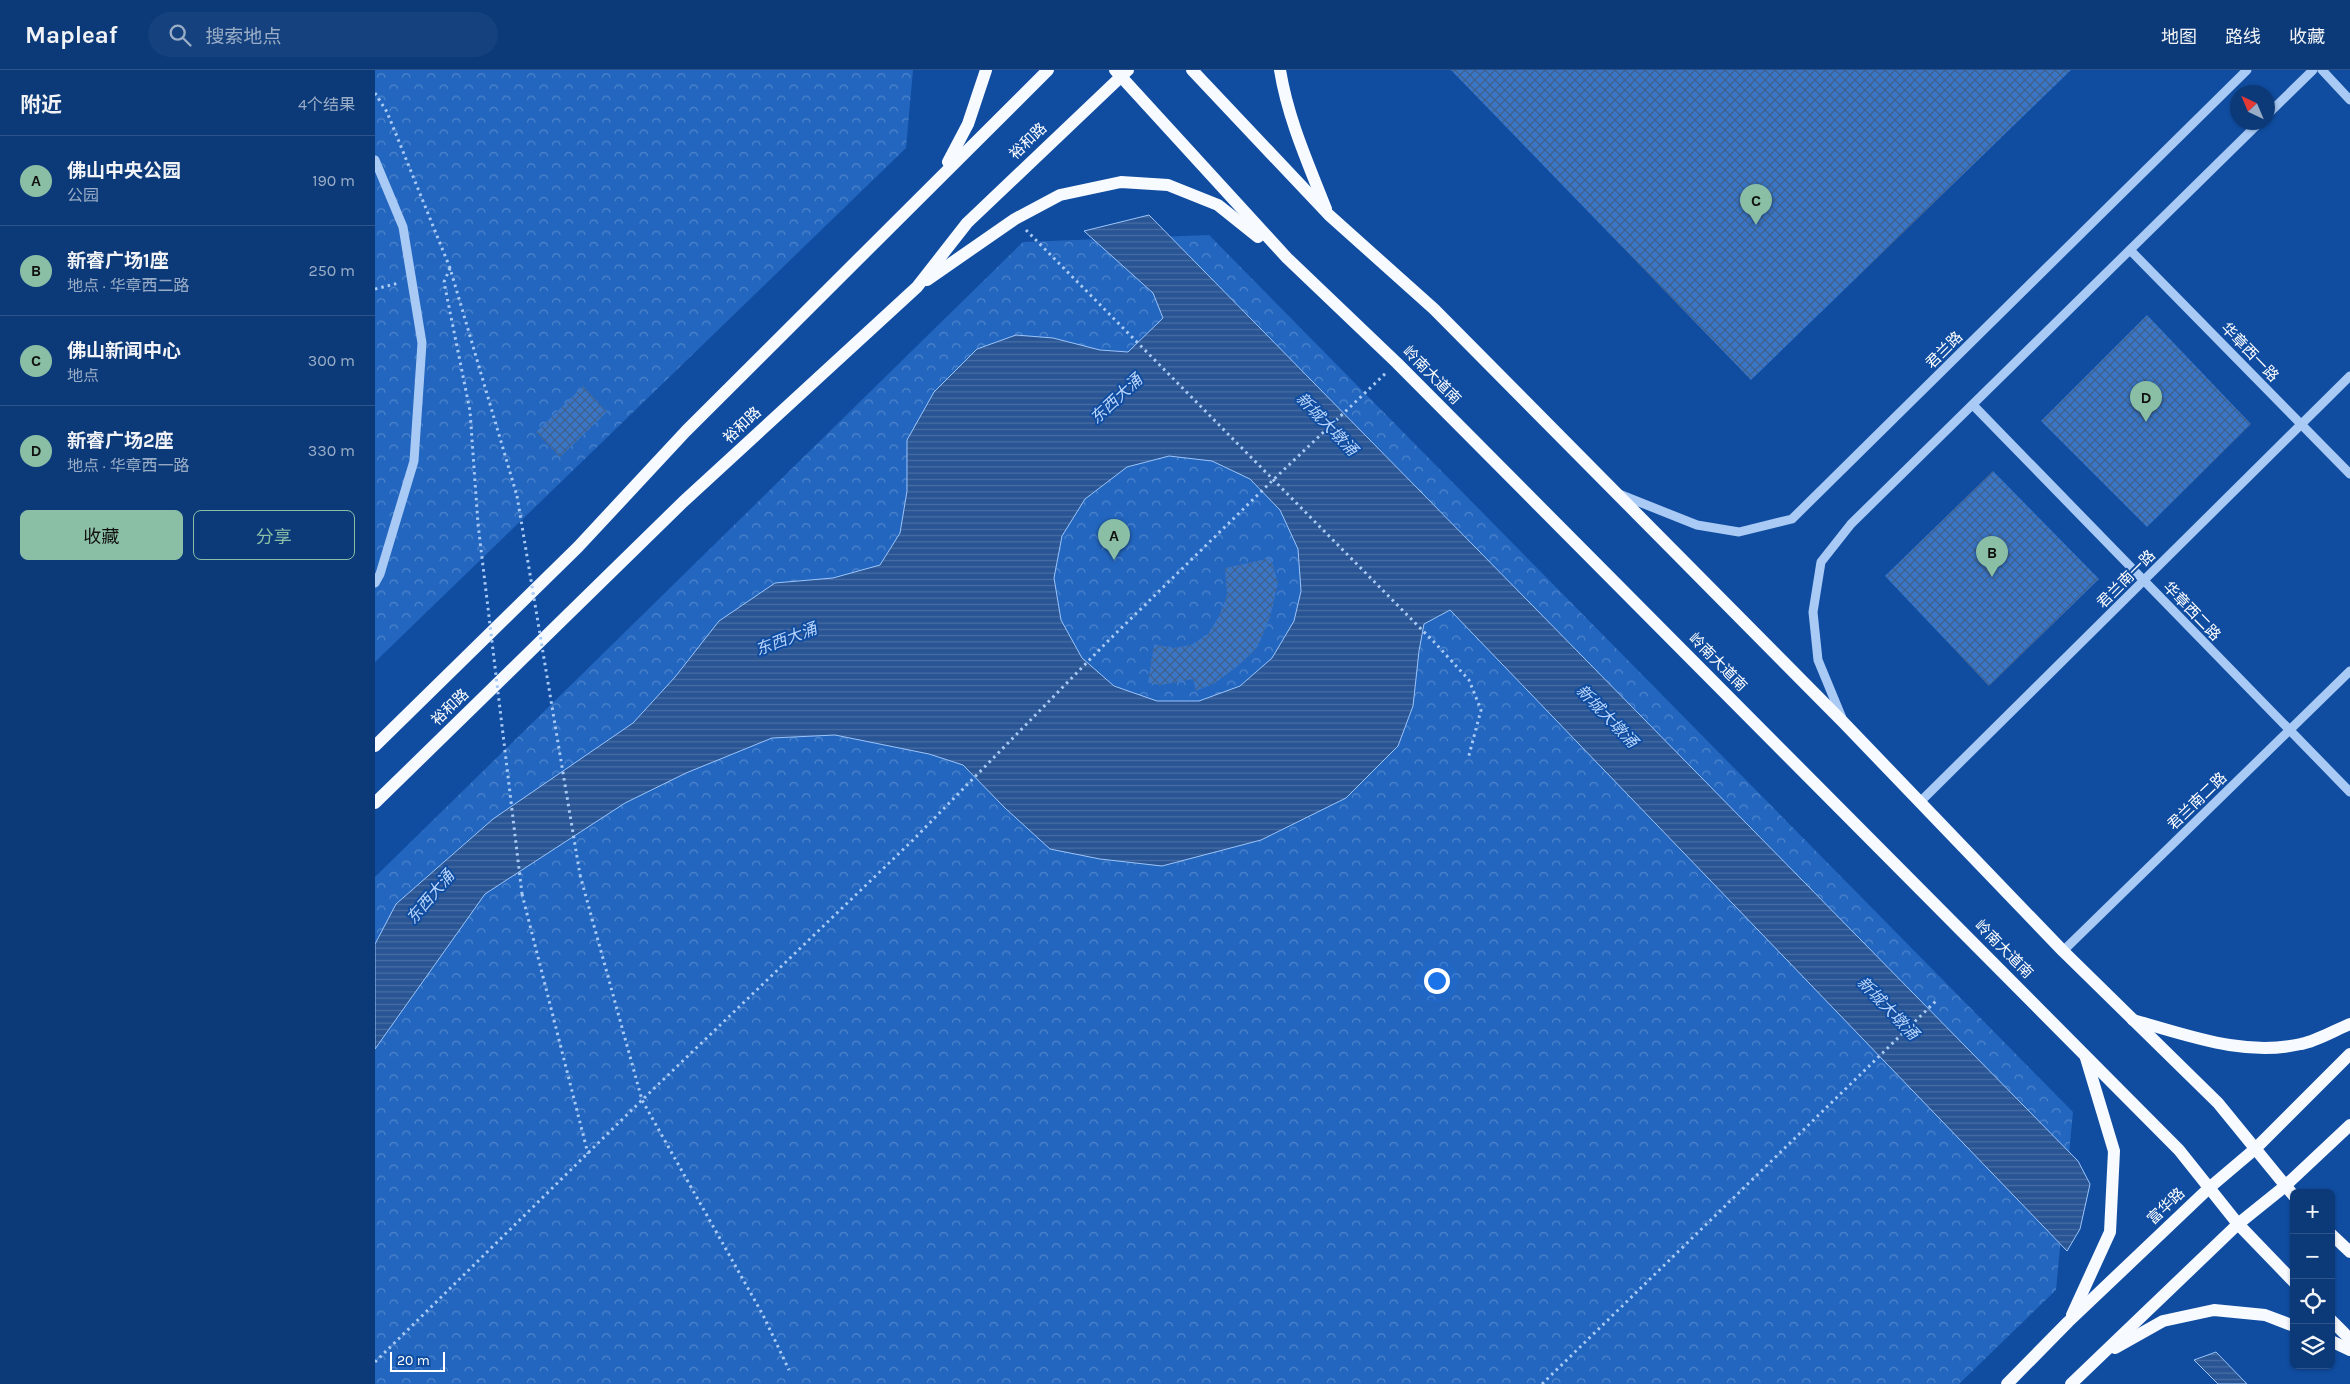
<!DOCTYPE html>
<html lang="zh">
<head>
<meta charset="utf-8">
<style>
  :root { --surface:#0c3a79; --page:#15417e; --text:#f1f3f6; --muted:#9aadc6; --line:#2c548a; --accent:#8abfa5 }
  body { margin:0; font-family:Karla,"Noto Sans SC",sans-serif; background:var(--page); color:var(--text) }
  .controls { position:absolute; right:15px; bottom:15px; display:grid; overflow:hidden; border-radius:8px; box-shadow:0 1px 4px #0004 }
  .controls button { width:45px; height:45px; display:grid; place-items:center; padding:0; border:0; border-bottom:1px solid var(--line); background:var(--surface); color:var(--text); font:25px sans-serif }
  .compass { position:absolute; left:1855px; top:15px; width:45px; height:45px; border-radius:50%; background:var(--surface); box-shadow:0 1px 4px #0004; rotate:316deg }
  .scale { position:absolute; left:15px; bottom:12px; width:55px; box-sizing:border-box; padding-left:5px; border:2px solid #fff; border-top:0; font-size:14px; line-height:18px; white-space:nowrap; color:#fff; -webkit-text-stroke:4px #104da1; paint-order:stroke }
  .you { position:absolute; left:1061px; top:910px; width:18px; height:18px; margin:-12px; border:4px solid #fff; border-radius:50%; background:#1a73e8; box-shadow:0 0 0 8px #1a73e833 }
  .badge { display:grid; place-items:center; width:32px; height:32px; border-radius:50%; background:var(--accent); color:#111; font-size:16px; font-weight:700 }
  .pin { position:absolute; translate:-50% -41px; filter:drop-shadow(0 1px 2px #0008) }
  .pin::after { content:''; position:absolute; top:26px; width:18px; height:15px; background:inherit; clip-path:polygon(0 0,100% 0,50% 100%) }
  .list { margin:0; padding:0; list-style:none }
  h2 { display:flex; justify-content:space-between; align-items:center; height:65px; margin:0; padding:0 20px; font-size:21px }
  h2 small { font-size:16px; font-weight:400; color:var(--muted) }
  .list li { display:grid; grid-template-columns:32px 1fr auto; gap:15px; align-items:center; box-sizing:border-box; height:90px; padding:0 20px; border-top:1px solid var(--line) }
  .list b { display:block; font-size:19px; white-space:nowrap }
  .list p { margin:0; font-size:16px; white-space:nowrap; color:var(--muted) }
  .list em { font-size:16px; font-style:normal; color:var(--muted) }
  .actions { display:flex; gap:10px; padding:15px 20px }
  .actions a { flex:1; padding:11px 0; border:1px solid var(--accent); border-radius:8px; text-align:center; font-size:18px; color:var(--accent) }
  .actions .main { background:var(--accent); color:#111 }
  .icon { flex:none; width:28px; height:28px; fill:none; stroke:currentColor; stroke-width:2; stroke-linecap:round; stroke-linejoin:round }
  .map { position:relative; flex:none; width:1975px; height:1314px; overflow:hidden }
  header { display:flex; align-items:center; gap:30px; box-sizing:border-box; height:70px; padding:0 25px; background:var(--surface); border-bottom:1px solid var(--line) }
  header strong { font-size:24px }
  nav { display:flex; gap:28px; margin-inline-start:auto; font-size:18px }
  .search { width:350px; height:45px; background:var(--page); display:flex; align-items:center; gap:12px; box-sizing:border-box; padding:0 18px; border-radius:28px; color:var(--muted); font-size:19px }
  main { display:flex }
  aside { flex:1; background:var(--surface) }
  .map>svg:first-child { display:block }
</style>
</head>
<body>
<header>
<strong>Mapleaf</strong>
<div class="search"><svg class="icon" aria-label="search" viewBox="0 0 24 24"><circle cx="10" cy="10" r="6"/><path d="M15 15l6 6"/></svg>搜索地点</div>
<nav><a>地图</a><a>路线</a><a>收藏</a></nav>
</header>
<main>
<aside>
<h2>附近<small>4个结果</small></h2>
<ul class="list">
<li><span class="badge">A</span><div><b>佛山中央公园</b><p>公园</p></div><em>190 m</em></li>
<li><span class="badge">B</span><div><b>新睿广场1座</b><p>地点 · 华章西二路</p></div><em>250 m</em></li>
<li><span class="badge">C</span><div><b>佛山新闻中心</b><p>地点</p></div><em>300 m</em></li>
<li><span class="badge">D</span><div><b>新睿广场2座</b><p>地点 · 华章西一路</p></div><em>330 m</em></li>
</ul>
<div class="actions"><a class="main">收藏</a><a>分享</a></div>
</aside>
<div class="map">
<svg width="1975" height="1314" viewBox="0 0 1975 1314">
  <defs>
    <pattern id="forest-crowns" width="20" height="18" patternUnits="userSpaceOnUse" patternTransform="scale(1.25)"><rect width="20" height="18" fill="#2366bf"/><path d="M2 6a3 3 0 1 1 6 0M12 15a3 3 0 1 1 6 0" fill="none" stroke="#4f85cc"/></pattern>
    <pattern id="water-rules" width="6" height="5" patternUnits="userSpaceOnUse" patternTransform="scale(1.25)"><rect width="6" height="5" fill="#295594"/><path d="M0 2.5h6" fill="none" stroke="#496ea4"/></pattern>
    <pattern id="building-cross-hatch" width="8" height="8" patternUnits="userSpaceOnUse" patternTransform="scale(1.25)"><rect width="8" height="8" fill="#3976c8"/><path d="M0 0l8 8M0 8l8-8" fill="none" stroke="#42618a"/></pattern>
  </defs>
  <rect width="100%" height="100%" fill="#104da1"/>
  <!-- forest -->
  <g fill="url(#forest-crowns)">
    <polygon points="0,0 538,0 531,78 0,592"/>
    <polygon points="834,165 1698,1042 1681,1220 1584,1314 0,1314 0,807 648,172"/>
  </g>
  <!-- water -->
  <g fill="url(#water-rules)" stroke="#9bc4f9" fill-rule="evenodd">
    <path d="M 774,145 L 1703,1091 L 1715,1114 L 1705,1159 L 1692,1181 L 1075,540 L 1049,554 L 1044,581 L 1038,636 L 1023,676 L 971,728 L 886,770 L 787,796 L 725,789 L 675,779 L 630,738 L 588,695 L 554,684 L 460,665 L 397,668 L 311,703 L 250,733 L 110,824 L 0,979 L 0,874 L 21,834 L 118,749 L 258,653 L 300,607 L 344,551 L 400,513 L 458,508 L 505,495 L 525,463 L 532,421 L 532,370 L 559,322 L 602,279 L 641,265 L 678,268 L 725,280 L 753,282 L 788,248 L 778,223 L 709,161 ZM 794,386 L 837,391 L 875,409 L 905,440 L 923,479 L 926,521 L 919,551 L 897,588 L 865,616 L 824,631 L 782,631 L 739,616 L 707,588 L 686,550 L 679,508 L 687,466 L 710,429 L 752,397 Z"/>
    <polygon points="1841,1282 1872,1314 1843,1314 1819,1290"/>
  </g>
  <!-- building -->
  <g fill="url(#building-cross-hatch)">
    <polygon points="1076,0 1696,0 1376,310"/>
    <polygon points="1772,245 1876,354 1772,457 1666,351"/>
    <polygon points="208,316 232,342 185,387 161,362"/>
    <polygon points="1618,401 1724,509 1614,616 1510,506"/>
    <polygon points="896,488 903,513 895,547 882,578 864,595 840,613 821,621 818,609 786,615 773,613 779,574 798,578 816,575 833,564 844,546 852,525 850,498"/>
  </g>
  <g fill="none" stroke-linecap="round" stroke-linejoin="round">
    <!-- path -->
    <g stroke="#a9caf5" stroke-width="3" stroke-dasharray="2.5 4" stroke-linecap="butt">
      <polyline points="0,23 12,42 75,198 142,426"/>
      <polyline points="651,160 1061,574 1094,610 1106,640 1093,689"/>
      <polyline points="75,198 69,212 95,341 103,454"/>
      <polyline points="0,219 24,213"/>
      <polyline points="205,805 267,1030 388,1245 414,1300"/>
      <polyline points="147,824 213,1084"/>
      <polyline points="0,1292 267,1030 537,771 733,571 898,410 1011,303"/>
      <polyline points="1167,1314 1562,930"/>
    </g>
    <!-- minor -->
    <g stroke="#a9caf5" stroke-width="9">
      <polyline points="1947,0 1975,30"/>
      <polyline points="1892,45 1938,0"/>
      <polyline points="0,90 28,157 47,273 39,391 5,504 0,513"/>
      <polyline points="1755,180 1975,404"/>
      <polyline points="1598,335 1975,722"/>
      <polyline points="1244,424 1322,455 1364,462 1417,449 1872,0"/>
      <polyline points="1467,648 1443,590 1438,542 1446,492 1476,454 1885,52"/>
      <polyline points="1545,732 1975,306"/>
      <polyline points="1688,881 1975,601"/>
    </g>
    <!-- major -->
    <g stroke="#f7faff" stroke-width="12">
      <polyline points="740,0 912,188 1022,293 1804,1080 1863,1154 1919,1212"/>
      <polyline points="817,0 954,145 1059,239 1469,653 1688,881 1843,1033 1919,1126"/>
      <path d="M 905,0 C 913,49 933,93 951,139"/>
      <polyline points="573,92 593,54 611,0"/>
      <polyline points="552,210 640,149 685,125 746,112 793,115 843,135 883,167"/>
      <polyline points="0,676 203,477 311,361 673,0"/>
      <polyline points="0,733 308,432 542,217 592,153 753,0"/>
      <path d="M 1758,950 C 1813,965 1868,987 1926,974 C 1942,971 1960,960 1975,954"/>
      <polyline points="1956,1164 1975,1182"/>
      <polyline points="1697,1245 1735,1162 1739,1081 1711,988"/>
      <polyline points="1956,1250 1975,1269"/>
      <polyline points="1956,1271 1975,1280"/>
      <polyline points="1740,1278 1788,1251 1839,1240 1890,1245 1919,1256"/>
      <polyline points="1632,1314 1693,1252 1834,1118 1880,1079 1975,984"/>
      <polyline points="1696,1314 1863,1154 1909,1117 1975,1055"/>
    </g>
    <!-- path-bridge -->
    <g stroke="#a9caf5" stroke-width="3" stroke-dasharray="2.5 4" stroke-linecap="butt">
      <polyline points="142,426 205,805"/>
      <polyline points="103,454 147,824"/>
    </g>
  </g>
  <g text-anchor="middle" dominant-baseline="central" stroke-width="4" stroke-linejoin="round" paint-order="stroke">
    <!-- street labels -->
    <g font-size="15" fill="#fff" stroke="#104da1">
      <text transform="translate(653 71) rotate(-44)">裕和路</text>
      <text transform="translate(1569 280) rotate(-45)">君兰路</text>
      <text transform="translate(1875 282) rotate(46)">华章西一路</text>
      <text transform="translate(1057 305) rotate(45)">岭南大道南</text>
      <text transform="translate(367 355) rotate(-43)">裕和路</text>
      <text transform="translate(1751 509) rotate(-45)">君兰南一路</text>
      <text transform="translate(1817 541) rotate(46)">华章西二路</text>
      <text transform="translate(1343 592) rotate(45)">岭南大道南</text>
      <text transform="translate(75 637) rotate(-44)">裕和路</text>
      <text transform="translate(1822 731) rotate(-44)">君兰南二路</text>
      <text transform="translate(1629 879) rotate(45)">岭南大道南</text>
      <text transform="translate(1791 1136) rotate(-44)">富华路</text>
    </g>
    <!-- water labels -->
    <g font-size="16" font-style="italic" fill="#b6d4fc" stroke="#104da1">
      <text transform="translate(741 329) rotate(-43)">东西大涌</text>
      <text transform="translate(952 354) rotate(46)">新城大墩涌</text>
      <text transform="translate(411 569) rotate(-21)">东西大涌</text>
      <text transform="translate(1232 646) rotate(46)">新城大墩涌</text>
      <text transform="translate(55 827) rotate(-50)">东西大涌</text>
      <text transform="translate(1513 938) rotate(46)">新城大墩涌</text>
    </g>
  </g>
</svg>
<div class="controls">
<button>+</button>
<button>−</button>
<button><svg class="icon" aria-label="locate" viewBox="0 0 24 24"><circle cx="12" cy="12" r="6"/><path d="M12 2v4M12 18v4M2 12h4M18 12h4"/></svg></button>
<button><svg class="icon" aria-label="layers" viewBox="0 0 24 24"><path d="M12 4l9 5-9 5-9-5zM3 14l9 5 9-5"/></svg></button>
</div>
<svg class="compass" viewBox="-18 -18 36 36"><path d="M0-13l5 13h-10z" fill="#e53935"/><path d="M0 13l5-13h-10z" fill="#9aadc6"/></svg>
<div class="scale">20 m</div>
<div class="you"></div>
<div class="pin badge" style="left:739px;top:490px">A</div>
<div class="pin badge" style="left:1617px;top:507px">B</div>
<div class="pin badge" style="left:1381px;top:155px">C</div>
<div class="pin badge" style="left:1771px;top:352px">D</div>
</div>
</main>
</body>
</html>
